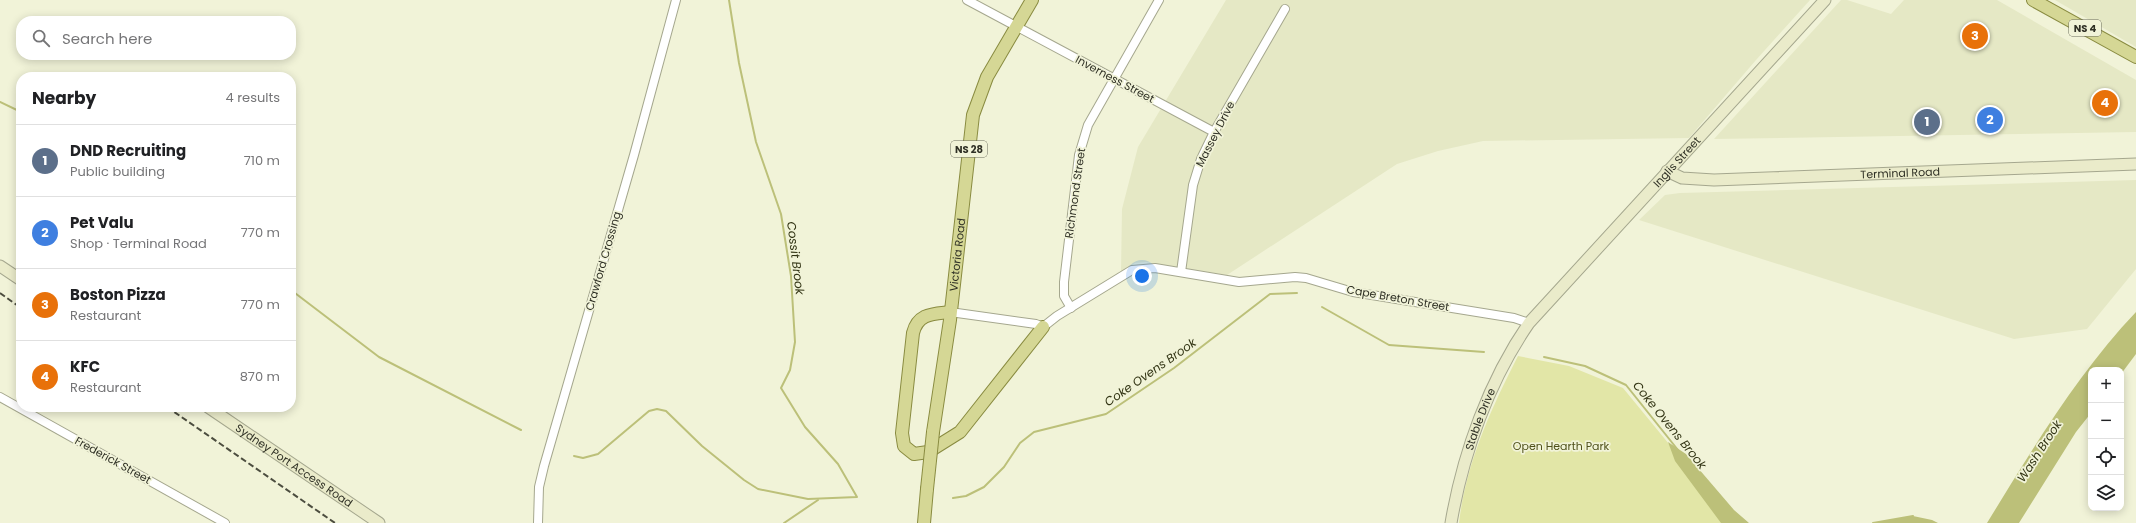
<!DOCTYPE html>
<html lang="en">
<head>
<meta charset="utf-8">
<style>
  :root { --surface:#fff; --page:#f6f6f6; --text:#202124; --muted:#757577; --line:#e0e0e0; --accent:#1b72a2 }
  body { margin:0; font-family:Poppins,sans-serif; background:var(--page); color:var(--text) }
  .controls { position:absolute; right:12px; bottom:12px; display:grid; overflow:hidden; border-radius:8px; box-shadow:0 2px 10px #0003 }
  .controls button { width:36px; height:36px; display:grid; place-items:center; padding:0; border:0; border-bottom:1px solid var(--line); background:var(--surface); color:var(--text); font:20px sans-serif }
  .you { position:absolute; left:1142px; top:276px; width:14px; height:14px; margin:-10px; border:3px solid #fff; border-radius:50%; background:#1a73e8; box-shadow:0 0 0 6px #1a73e833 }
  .badge { display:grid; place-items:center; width:26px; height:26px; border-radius:50%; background:var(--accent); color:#fff; font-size:13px; font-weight:700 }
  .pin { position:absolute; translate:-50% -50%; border:2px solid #fff; box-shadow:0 1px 4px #0006 }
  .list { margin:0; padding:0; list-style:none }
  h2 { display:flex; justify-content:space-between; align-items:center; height:52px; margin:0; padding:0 16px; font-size:17px }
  h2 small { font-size:13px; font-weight:400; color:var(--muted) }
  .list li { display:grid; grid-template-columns:26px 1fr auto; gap:12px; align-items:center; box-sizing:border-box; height:72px; padding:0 16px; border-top:1px solid var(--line) }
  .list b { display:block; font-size:15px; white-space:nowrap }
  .list p { margin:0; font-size:13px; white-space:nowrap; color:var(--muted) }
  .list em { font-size:13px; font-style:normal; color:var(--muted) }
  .icon { flex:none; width:22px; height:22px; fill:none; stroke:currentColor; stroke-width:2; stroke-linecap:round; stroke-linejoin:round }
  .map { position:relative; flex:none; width:2136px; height:523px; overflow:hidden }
  .search { position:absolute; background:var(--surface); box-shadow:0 2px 10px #0003; left:16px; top:16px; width:280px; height:44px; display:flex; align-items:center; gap:10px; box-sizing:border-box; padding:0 14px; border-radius:16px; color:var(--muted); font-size:15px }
  .panel { position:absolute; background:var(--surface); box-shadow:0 2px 10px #0003; left:16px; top:72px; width:280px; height:340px; border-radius:16px }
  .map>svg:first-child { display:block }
</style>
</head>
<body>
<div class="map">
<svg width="2136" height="523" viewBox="0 0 2136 523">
  <rect width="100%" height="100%" fill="#f1f3d8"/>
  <!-- built -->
  <g fill="#e5e8c5">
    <polygon points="1226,0 1810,0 1756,60 1689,138 1483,141 1438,151 1397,164 1227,275 1146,262 1135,263 1121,273 1122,209 1138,147"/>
    <polygon points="1841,0 1847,0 1891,14 1904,0 1997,0 2136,80 2136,132 1714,139"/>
    <polygon points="2055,0 2136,0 2136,47"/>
    <polygon points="2136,180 2136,269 2087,329 2014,339 1639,220 1665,195 1680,193"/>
  </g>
  <!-- green -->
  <path fill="#e2e6a7" d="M 1518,356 L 1569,366 L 1623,388 L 1729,517 L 1736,523 L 1459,523 C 1466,463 1491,409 1518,356 Z"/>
  <!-- water -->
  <g fill="#bcc079">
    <path d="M 2136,312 L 2136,354 L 2121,374 L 2121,370 L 2091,370 L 2091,413 L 2076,432 L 2019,523 L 1987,523 C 2032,450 2077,374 2136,312 Z"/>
    <polygon points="1668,442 1686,454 1734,510 1749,523 1721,523 1675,461"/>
    <polygon points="1913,516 1932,520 1938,523 1873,523"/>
  </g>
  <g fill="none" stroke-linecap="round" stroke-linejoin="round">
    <!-- stream -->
    <g stroke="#bcc079" stroke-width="2">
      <polyline points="0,102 21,112"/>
      <polyline points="291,290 379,357 521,430"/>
      <polyline points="1322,307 1389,345 1484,352"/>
      <polyline points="1544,357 1585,366 1626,385 1678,450"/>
      <polyline points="574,456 583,458 598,454 649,411 657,409 666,411 702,446 744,480 758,489 808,499 857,497 838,464 805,427 781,388 790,370 795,342 791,276 781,214 756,142 739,63 729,0"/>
      <polyline points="953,498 966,496 984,487 1004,467 1020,443 1034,432 1106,414 1174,368 1270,294 1297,293"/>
      <polyline points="784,523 818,500"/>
      <polyline points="1873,523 1913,516"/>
    </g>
    <!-- street casing -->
    <g stroke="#a5a78e" stroke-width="10">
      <g id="street">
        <polyline points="967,0 1214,132"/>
        <polyline points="1181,272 1193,185 1201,159 1214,132 1285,9"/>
        <polyline points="1071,308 1064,296 1064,282 1079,155 1088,125 1159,0"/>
        <polyline points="950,312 1036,324 1043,327 1057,316 1132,270 1155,268 1239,282 1295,277 1306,278 1353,292 1514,318 1529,323"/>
        <polyline points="0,397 225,523"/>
        <polyline points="538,523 539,487 544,466 634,155 676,0"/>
      </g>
    </g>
    <!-- secondary casing -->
    <g stroke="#a5a78e" stroke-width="13">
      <g id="secondary">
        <path id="s1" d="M 1667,171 L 1682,178 L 1714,180 L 2136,164"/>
        <polyline points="0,266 21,280"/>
        <path id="s2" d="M 208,407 L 379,523"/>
        <path id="s3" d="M 1451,523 C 1463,453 1489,381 1529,323 L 1825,0"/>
      </g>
    </g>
    <!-- primary casing -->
    <g stroke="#898b40" stroke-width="14">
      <g id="primary">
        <polyline points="2033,0 2136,57"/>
        <path d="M 950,312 C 933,314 918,313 913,333 L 902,433 L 904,446 L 914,454 L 928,452 L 960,432 L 1043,327"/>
        <path id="s4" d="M 933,432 L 950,320 L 973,115 L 987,77 L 1032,0"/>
        <polyline points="924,523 927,489"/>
      </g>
    </g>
    <!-- street -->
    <use href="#street" stroke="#fff" stroke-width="8"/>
    <!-- secondary -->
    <use href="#secondary" stroke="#eaebca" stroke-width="11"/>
    <!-- primary -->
    <use href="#primary" stroke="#d5d795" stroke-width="12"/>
    <!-- rail -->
    <g stroke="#4c4d3f" stroke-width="2" stroke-dasharray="6 3" stroke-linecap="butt">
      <polyline points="0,293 21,308"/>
      <polyline points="167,407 335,523"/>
    </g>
    <!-- primary-bridge casing -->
    <g stroke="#898b40" stroke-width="14" stroke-linecap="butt">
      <polyline id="primary-bridge" points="927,489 933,432"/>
    </g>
    <!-- primary-bridge -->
    <use href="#primary-bridge" stroke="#d5d795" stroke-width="12"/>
  </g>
  <g text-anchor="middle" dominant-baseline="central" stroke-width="3.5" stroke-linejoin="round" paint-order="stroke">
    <!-- shield labels -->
    <g fill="#f1f3d8" stroke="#696a5b" stroke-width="1">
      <rect x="2069" y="20" width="32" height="16" rx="3"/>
      <rect x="951" y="141" width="36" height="16" rx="3"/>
    </g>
    <g font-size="10" font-weight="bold" fill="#2f3025">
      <text x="2085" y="28">NS 4</text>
      <text x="969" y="149">NS 28</text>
    </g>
    <!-- street labels -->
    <g font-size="11" fill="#2f3025" stroke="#f1f3d8">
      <text transform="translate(1115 79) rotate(28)">Inverness Street</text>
      <text transform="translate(1215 134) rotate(-63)">Massey Drive</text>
      <text stroke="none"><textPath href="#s3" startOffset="435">Inglis Street</textPath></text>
      <text stroke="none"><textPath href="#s1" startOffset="235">Terminal Road</textPath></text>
      <text transform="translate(1075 193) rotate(-82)">Richmond Street</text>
      <text stroke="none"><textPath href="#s4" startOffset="179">Victoria Road</textPath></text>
      <text transform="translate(603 261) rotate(-74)">Crawford Crossing</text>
      <text transform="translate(1398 298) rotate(10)">Cape Breton Street</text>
      <text stroke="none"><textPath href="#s3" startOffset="108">Stable Drive</textPath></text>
      <text transform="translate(113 460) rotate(29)">Frederick Street</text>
      <text stroke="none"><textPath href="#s2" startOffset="104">Sydney Port Access Road</textPath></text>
    </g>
    <!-- park labels -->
    <g font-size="11" fill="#4f511b" stroke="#f1f3d8">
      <text x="1561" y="446">Open Hearth Park</text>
    </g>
    <!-- water labels -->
    <g font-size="12" font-style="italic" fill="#323414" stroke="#f1f3d8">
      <text transform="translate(796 258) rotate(83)">Cossit Brook</text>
      <text transform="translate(1150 372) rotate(-35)">Coke Ovens Brook</text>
      <text transform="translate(1670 425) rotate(51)">Coke Ovens Brook</text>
      <text transform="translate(2039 451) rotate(-57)">Wash Brook</text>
    </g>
  </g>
</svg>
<div class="controls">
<button>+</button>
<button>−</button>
<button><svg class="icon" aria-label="locate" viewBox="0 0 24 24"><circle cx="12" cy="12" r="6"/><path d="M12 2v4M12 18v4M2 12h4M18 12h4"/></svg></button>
<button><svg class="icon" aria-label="layers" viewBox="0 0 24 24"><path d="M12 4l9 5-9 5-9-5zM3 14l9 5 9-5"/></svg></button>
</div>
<div class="you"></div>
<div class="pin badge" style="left:1927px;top:122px;background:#5c6f8a">1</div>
<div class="pin badge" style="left:1990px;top:120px;background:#3f7fe0">2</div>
<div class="pin badge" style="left:1975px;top:36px;background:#e8710a">3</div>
<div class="pin badge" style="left:2105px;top:103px;background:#e8710a">4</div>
<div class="search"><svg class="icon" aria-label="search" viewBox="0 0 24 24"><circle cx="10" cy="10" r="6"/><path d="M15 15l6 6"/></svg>Search here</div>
<section class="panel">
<h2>Nearby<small>4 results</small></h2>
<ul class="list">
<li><span class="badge" style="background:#5c6f8a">1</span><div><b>DND Recruiting</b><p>Public building</p></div><em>710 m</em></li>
<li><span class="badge" style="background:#3f7fe0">2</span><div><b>Pet Valu</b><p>Shop · Terminal Road</p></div><em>770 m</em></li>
<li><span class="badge" style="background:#e8710a">3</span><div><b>Boston Pizza</b><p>Restaurant</p></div><em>770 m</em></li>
<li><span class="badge" style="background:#e8710a">4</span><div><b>KFC</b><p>Restaurant</p></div><em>870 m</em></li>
</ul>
</section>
</div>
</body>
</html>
